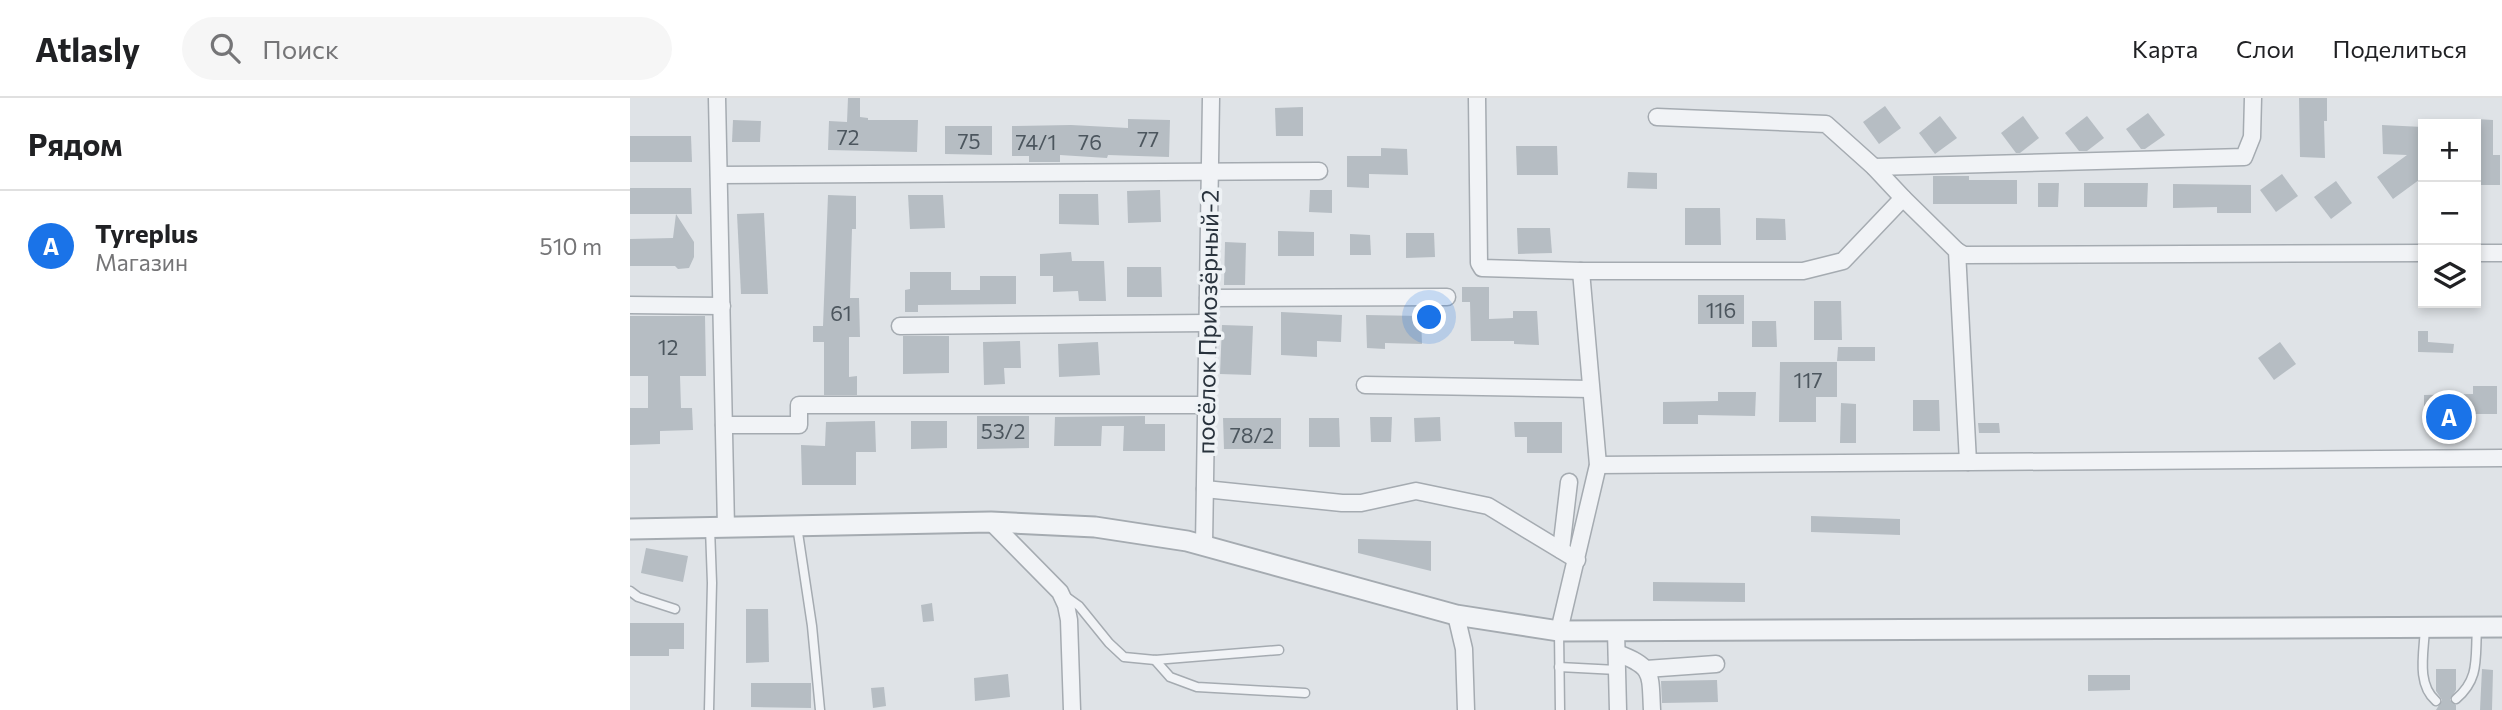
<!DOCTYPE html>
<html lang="ru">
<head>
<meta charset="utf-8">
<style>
  :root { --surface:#fff; --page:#f6f6f6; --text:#202124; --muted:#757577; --line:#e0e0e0; --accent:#1a73e8 }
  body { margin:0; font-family:Commissioner,sans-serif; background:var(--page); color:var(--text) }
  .controls { position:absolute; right:21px; top:21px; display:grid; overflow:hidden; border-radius:0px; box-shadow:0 4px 10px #0003 }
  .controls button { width:63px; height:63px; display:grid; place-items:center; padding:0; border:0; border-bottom:2px solid var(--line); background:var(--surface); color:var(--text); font:35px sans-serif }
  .you { position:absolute; left:800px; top:220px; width:24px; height:24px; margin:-18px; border:5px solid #fff; border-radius:50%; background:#1a73e8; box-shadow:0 0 0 10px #1a73e833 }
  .badge { display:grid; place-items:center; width:46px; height:46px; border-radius:50%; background:var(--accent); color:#fff; font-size:23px; font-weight:700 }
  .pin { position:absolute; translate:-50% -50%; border:4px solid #fff; box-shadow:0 2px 7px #0006 }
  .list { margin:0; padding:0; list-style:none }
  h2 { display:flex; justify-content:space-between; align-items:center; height:91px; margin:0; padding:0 28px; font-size:30px }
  h2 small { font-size:23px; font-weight:400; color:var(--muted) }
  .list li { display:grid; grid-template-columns:46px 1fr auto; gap:21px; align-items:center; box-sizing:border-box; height:112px; padding:0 28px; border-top:2px solid var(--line) }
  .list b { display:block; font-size:26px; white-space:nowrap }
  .list p { margin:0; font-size:23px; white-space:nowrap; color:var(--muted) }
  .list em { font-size:23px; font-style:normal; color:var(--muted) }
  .icon { flex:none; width:38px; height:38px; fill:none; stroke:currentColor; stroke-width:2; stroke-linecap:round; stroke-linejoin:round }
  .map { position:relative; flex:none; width:1872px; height:612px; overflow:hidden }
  header { display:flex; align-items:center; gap:42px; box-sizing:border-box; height:98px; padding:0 35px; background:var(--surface); border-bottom:2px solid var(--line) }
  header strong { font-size:33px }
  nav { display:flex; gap:38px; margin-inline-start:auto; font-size:24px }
  .search { width:490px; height:63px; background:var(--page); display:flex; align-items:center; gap:18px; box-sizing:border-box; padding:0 24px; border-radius:38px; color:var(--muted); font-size:26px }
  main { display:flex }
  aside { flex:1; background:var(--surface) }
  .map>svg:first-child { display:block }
</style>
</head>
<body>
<header>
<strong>Atlasly</strong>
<div class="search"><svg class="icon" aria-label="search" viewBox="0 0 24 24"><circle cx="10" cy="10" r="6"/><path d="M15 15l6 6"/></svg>Поиск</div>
<nav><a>Карта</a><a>Слои</a><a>Поделиться</a></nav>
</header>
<main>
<aside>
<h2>Рядом<small></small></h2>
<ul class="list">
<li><span class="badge">A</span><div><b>Tyreplus</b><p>Магазин</p></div><em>510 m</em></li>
</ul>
</aside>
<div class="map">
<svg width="1872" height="612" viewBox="0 0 1872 612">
  <rect width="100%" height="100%" fill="#dfe3e7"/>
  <!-- building -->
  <g fill="#b6bdc3">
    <polygon points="218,0 230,0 230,19 238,20 238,22 288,22 287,54 198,52 199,23 217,24"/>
    <polygon points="1669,0 1697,0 1697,23 1694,23 1695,60 1670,59"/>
    <polygon points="1255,8 1271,30 1249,46 1233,24"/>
    <polygon points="673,9 673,38 646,38 645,10"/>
    <polygon points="1518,15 1535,37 1515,51 1511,51 1496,31"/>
    <polygon points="1310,18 1327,40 1305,56 1289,35"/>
    <polygon points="1393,18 1409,40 1390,55 1386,55 1371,35"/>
    <polygon points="1457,18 1474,40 1457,53 1449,53 1435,35"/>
    <polygon points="498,21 540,22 539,59 478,57 477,60 430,57 430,64 399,64 399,58 382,58 382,28 441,27 498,30"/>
    <polygon points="1846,21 1863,22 1863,57 1870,57 1870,87 1846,87"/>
    <polygon points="103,22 131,23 130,44 102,44"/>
    <polygon points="1752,27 1793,29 1793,79 1763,101 1747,79 1777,57 1753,56"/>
    <polygon points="315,28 362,28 362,57 315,56"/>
    <polygon points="0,38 61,38 62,64 0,64"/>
    <polygon points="886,48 927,48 928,77 887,77"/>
    <polygon points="751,50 777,51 778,77 739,76 739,90 717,89 717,58 751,58"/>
    <polygon points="998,74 1027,75 1027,91 997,90"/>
    <polygon points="1652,76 1668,98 1646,114 1630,92"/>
    <polygon points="1303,78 1339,78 1339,82 1387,82 1387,106 1303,106"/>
    <polygon points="1706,83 1722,105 1701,121 1684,99"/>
    <polygon points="1408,85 1429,85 1428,109 1408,109"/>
    <polygon points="1454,85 1518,85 1517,109 1454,109"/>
    <polygon points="1543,86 1621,87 1621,115 1587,115 1587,109 1543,110"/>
    <polygon points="0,90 61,90 62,116 46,116 64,144 64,159 59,170 48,171 45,168 0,168 0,141 43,140 46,116 0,116"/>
    <polygon points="530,92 531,124 498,125 497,93"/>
    <polygon points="680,92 702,92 702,115 679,114"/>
    <polygon points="429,96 468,96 469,127 429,126"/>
    <polygon points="198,97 226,98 226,131 222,131 220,200 229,200 230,239 219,239 219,279 227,278 227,297 194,297 194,244 183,244 183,228 193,228"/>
    <polygon points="278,97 313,97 315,130 280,131"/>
    <polygon points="1055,110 1090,110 1091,147 1055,147"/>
    <polygon points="134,115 138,196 111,196 107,116"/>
    <polygon points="1126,120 1155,121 1156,142 1126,142"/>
    <polygon points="887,130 920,130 922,155 888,156"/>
    <polygon points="648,133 684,134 684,158 648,158"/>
    <polygon points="776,135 804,135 805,159 776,160"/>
    <polygon points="720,136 740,137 741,157 720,157"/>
    <polygon points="595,144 616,145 615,187 594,187"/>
    <polygon points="441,154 442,163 474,163 476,203 449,203 448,193 423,194 423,178 410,178 410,156"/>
    <polygon points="497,169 531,169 532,199 497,199"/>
    <polygon points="280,174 321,174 321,192 350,192 350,178 386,178 386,206 288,207 288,214 275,214 275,192 280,191"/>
    <polygon points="832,189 859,189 859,221 883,220 883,213 907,213 909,247 884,246 884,243 841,243 840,204 832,204"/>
    <rect x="1068" y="197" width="46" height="29"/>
    <polygon points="1184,203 1211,203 1212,242 1184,242"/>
    <polygon points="651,214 712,217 711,244 687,243 687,259 651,257"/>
    <polygon points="736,217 791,218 792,246 755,245 755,251 737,250"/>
    <polygon points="0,218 75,218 76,278 50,278 51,310 62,310 63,332 30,333 30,346 0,347 0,310 18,310 18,278 0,278"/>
    <polygon points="1122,223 1146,223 1147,249 1122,249"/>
    <polygon points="592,227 623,228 621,277 590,276"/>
    <polygon points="1788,233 1798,233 1798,244 1824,246 1823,255 1788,254"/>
    <polygon points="273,238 319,238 319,275 273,276"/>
    <polygon points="390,243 391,270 374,270 375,286 354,287 353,244"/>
    <polygon points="468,244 470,277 429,279 428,246"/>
    <polygon points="1650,244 1666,266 1644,282 1628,260"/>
    <polygon points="1208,249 1245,249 1245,263 1207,263"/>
    <polygon points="1150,264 1207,264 1207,299 1186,299 1186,324 1149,324"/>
    <polygon points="1843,288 1867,288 1867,316 1827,316 1827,328 1794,328 1794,297 1843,296"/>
    <polygon points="1088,294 1126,294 1125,318 1068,317 1068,326 1033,326 1033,304 1088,303"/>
    <polygon points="1283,302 1309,302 1310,333 1283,333"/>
    <polygon points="1211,305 1226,306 1226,345 1210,345"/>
    <polygon points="347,318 399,318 399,350 347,351"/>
    <polygon points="515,318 515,326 535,326 535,353 493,353 494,328 472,328 471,348 424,348 425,319"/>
    <polygon points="740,319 762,319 761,344 741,344"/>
    <polygon points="810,319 811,343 785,344 784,320"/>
    <polygon points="593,320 651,320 651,351 594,351"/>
    <polygon points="679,320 709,320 710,349 679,349"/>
    <polygon points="245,323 246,354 226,354 226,387 172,387 171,347 195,348 196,324"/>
    <polygon points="281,323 317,323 317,350 281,351"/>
    <polygon points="884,324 932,324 932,355 897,355 897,339 885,339"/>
    <polygon points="1348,325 1369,325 1370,335 1349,335"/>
    <polygon points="1181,418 1270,421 1270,437 1181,434"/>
    <polygon points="728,441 801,443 801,473 728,455"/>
    <polygon points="16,450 58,458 53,484 11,475"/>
    <polygon points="1023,484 1115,485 1115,504 1023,503"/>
    <polygon points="302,505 304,523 293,524 291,507"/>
    <polygon points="116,511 138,511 139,564 116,565"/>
    <polygon points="0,525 54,525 54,551 39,551 39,558 0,558"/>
    <polygon points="1806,571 1826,571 1826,592 1820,602 1826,607 1826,612 1806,612 1812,602 1806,593"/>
    <polygon points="1852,571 1863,572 1862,612 1850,612"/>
    <polygon points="378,576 380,599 345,603 344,580"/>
    <polygon points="1458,577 1500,577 1500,592 1458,593"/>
    <polygon points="1087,582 1088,604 1032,605 1031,583"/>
    <polygon points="121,585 181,585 181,610 121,609"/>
    <polygon points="254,589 256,608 243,610 241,590"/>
  </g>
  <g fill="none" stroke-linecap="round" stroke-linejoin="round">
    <!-- service casing -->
    <g stroke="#a5abb1" stroke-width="11">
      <g id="service">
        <polyline points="167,428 182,528 190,612"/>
        <polyline points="0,493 8,499 45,511"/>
        <polyline points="435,498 449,508 479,545 494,559 525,562 649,552"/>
        <path d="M 1795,530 C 1794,554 1786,586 1806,603"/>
        <polyline points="929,534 930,612"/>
        <polyline points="525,562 540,579 567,589 675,595"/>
        <polyline points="929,569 987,572"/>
        <path d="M 1826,601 C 1850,581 1845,560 1847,531"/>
        <polyline points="79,612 82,485 80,430"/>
      </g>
    </g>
    <!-- minor casing -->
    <g stroke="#a5abb1" stroke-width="19">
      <g id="minor">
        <polyline points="87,0 96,430"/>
        <polyline points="847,0 849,165 852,170 951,173"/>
        <polyline points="1244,69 1614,59 1622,39 1623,0"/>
        <polyline points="89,77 689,73"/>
        <polyline points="1273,100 1327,153 1338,364"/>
        <polyline points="1327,153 1334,157 1793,155"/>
        <polyline points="1846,155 1872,155"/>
        <polyline points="578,200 817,199"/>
        <polyline points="0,207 92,208"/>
        <polyline points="270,228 578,225"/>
        <polyline points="735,287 960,291"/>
        <polyline points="94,327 169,327 169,307 576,307"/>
        <polyline points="968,367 1872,360"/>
        <polyline points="575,391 712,405 731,405 786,393 858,408 947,462"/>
        <polyline points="361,424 430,494 436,507 439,522 442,612"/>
        <polyline points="574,447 581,0"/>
        <polyline points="931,452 939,384"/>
        <polyline points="826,517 834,551 836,612"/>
        <polyline points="929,533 968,367 951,173 1173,173 1213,163 1273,100 1244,69 1196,26 1027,19"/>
        <polyline points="986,533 988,612"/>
        <path d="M 987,555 C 1024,569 1020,575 1022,612"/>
        <polyline points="1016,571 1086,566"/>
      </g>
    </g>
    <!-- tertiary casing -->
    <g stroke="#a5abb1" stroke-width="23">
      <polyline id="tertiary" points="0,431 361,424 465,429 557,443 826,517 929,533 1872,529"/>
    </g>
    <!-- service -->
    <use href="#service" stroke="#f1f3f6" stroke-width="8"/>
    <!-- minor -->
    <use href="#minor" stroke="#f1f3f6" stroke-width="16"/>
    <!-- tertiary -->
    <use href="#tertiary" stroke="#f1f3f6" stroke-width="19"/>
  </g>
  <g text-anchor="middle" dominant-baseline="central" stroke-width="7" stroke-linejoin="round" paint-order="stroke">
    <!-- number labels -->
    <g font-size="21" fill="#4c565e">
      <text x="218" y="38">72</text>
      <text x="518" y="40">77</text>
      <text x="339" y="42">75</text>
      <text x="406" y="43">74/1</text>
      <text x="460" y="43">76</text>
      <text x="1091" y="211">116</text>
      <text x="211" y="214">61</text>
      <text x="38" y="248">12</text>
      <text x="1178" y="281">117</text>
      <text x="373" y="332">53/2</text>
      <text x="622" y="336">78/2</text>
    </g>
    <!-- street labels -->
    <g font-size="24" fill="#29333d" stroke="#eef2f5">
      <text transform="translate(577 224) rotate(-89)">посёлок Приозёрный-2</text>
    </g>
  </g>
</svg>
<div class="controls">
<button>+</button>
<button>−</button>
<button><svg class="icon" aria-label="layers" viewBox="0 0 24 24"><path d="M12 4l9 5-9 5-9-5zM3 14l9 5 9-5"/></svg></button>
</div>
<div class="you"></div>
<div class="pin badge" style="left:1819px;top:319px">A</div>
</div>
</main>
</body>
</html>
